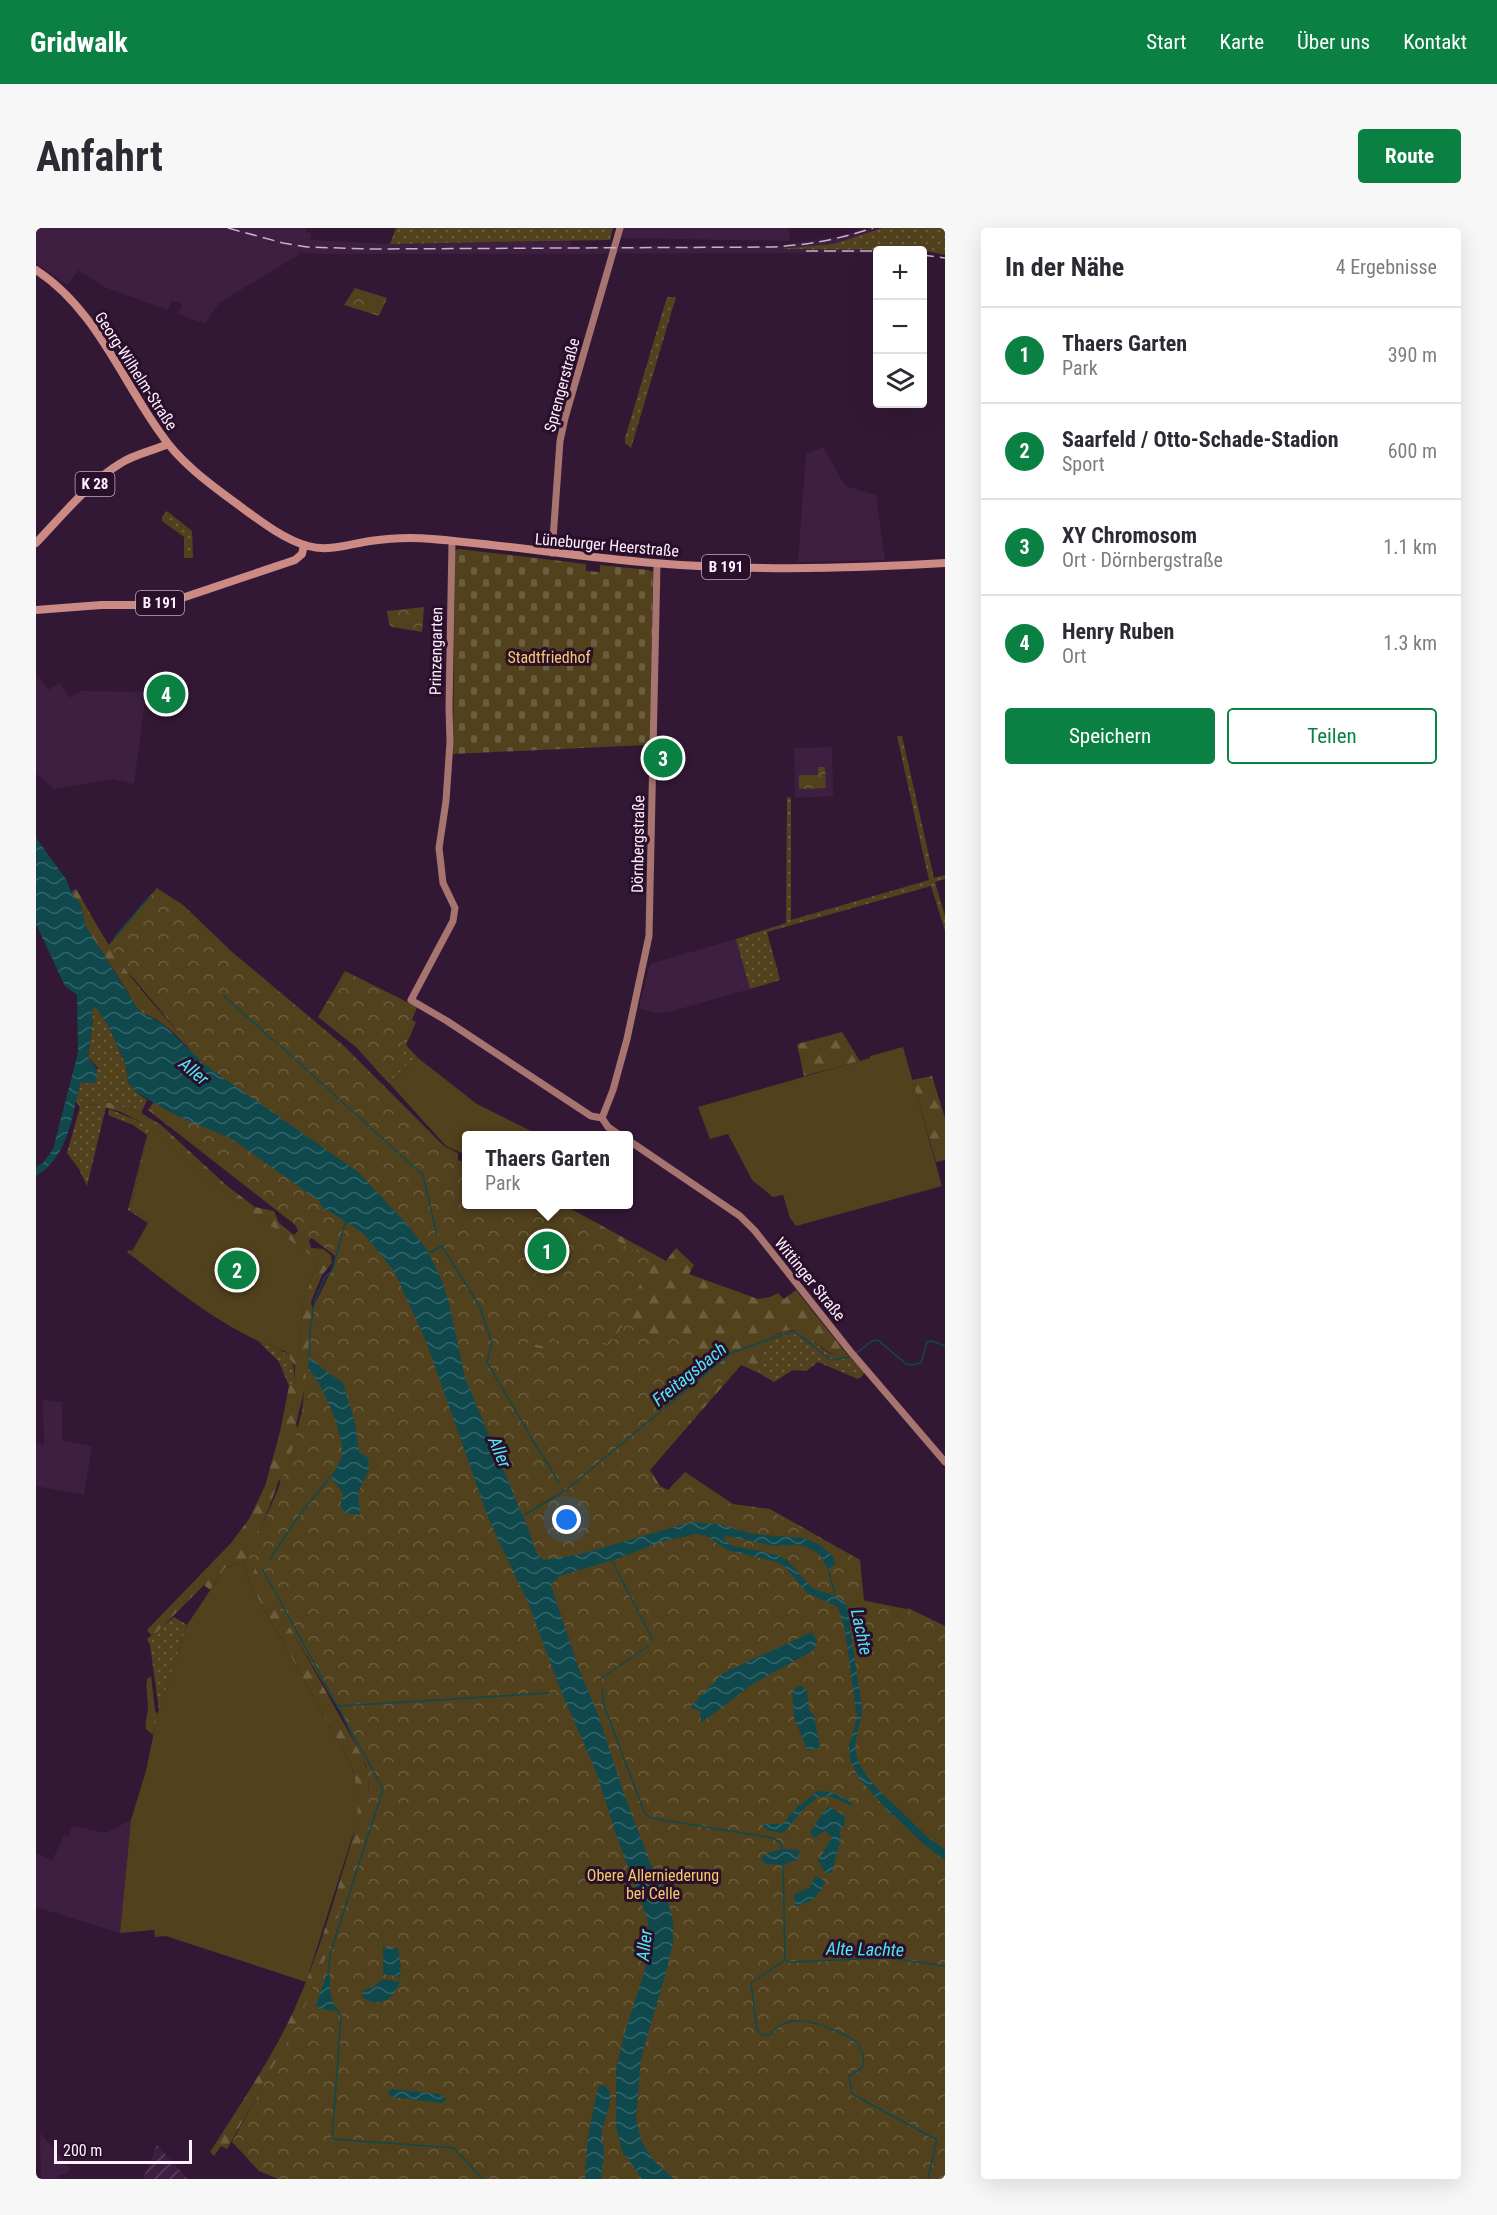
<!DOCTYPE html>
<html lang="de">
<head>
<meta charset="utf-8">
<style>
  :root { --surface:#fff; --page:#f7f7f7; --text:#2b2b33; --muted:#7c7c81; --line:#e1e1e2; --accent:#0b8043 }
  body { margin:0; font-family:"Roboto Condensed",sans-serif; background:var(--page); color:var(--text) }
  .controls { position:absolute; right:18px; top:18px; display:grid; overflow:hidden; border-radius:6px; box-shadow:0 6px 24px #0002 }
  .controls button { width:54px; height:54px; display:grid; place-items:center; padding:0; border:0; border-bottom:2px solid var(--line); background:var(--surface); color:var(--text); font:30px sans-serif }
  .scale { position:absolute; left:18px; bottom:15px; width:138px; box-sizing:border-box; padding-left:6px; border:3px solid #feeffe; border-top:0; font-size:16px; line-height:21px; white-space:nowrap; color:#feeffe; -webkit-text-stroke:4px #290f2a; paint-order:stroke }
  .you { position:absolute; left:531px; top:1292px; width:21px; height:21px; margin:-15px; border:4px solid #fff; border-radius:50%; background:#1a73e8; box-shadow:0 0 0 9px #1a73e833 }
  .badge { display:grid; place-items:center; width:39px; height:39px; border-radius:50%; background:var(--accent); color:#fff; font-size:20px; font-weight:700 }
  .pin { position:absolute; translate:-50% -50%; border:3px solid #fff; box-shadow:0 2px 6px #0006 }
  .popup { position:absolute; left:426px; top:903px; width:171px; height:78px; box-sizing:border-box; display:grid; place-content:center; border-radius:6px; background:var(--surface); filter:drop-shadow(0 2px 4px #0005); font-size:20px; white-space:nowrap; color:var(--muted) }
  .popup b { font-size:22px; color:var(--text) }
  .popup::after { content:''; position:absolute; left:50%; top:100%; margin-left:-12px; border:12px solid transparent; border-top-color:var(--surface) }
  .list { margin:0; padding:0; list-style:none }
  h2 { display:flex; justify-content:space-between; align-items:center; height:78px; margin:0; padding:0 24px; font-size:26px }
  h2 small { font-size:20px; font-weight:400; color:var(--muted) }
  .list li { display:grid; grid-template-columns:39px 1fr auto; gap:18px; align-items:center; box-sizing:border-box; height:96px; padding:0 24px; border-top:2px solid var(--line) }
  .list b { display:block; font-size:22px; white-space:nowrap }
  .list p { margin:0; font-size:20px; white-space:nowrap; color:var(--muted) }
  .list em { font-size:20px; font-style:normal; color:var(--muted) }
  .actions { display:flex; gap:12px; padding:18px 24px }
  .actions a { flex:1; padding:14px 0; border:2px solid var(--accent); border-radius:6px; text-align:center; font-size:21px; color:var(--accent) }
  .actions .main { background:var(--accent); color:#fff }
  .icon { flex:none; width:33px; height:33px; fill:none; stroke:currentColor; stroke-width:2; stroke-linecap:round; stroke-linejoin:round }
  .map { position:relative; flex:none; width:909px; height:1951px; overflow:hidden; border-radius:6px }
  header { display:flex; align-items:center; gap:36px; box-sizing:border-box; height:84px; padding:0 30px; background:var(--accent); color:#fff }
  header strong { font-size:28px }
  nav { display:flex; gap:33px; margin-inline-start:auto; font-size:21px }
  .intro { display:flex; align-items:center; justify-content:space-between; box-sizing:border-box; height:144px; padding:0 36px }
  h1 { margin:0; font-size:42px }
  .button { padding:15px 27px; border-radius:6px; background:var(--accent); color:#fff; font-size:21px; font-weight:700 }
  main { display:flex; gap:36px; padding:0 36px }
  aside { flex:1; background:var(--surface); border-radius:6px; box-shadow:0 6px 24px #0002 }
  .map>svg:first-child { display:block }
</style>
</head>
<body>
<header>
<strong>Gridwalk</strong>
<nav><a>Start</a><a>Karte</a><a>Über uns</a><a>Kontakt</a></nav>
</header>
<div class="intro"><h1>Anfahrt</h1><a class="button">Route</a></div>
<main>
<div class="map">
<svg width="909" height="1951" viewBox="0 0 909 1951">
  <defs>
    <pattern id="industrial-furrows" width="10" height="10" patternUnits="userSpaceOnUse" patternTransform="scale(1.5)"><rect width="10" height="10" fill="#3f1f41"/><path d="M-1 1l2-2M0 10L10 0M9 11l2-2" fill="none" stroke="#5c405e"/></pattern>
    <pattern id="grass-dots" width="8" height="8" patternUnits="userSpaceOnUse" patternTransform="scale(1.5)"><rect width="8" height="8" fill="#52411d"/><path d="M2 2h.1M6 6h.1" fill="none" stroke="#6c5d3f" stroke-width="1.8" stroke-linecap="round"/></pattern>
    <pattern id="forest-firs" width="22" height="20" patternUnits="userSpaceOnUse" patternTransform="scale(1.5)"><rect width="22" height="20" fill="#52411d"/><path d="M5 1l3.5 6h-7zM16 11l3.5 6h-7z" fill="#6c5d3f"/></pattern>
    <pattern id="cemetery-stones" width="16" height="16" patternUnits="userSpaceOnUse" patternTransform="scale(1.5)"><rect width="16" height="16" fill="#52411d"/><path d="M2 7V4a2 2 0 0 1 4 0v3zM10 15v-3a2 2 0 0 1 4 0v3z" fill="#6c5d3f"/></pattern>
    <pattern id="park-crowns" width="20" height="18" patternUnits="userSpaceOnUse" patternTransform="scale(1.5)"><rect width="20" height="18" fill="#52411d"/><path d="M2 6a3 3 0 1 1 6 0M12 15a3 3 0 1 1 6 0" fill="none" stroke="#6c5d3f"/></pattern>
    <pattern id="water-waves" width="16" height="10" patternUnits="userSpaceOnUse" patternTransform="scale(1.5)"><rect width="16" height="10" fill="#0f494e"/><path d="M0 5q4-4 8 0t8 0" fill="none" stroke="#336469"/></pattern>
  </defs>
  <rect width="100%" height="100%" fill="#331835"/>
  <!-- built -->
  <g fill="#3f1f41">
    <polygon points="0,0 270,0 269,4 276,5 274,12 354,16 535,13 535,18 738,18 795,10 831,0 847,0 797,16 756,21 876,22 842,22 841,25 283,26 262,24 264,26 183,75 169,96 142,86 146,76 136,73 132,82 68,59 43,42 31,57 0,35"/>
    <polygon points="587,0 752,0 755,13 584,10"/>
    <polygon points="787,219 809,258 840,267 849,332 762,334 770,226"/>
    <polygon points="0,446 12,462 24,455 33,470 44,463 110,464 98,556 76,551 18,561 0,545"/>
    <polygon points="796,519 797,568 759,570 758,520"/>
    <polygon points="700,711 714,761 633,784 621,785 603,780 614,736"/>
    <polygon points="7,1172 26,1174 26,1213 56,1218 48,1267 0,1258 0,1215 8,1217"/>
    <polygon points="95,1592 84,1705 0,1679 0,1625 16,1633 28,1607 32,1608 37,1598 70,1605"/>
    <polygon points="4,1905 34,1941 30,1946 23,1947 23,1951 5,1951"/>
  </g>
  <!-- industrial -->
  <polygon fill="url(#industrial-furrows)" points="121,1917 151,1950 151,1951 107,1951"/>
  <!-- grass -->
  <g fill="url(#grass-dots)">
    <polygon points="360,0 577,0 574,12 354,16"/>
    <polygon points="847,0 909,0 909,27 886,22 743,21 797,16"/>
    <polygon points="631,69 640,69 595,220 589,215 589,210"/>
    <polygon points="131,283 156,303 157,330 148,330 148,309 126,293 126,289"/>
    <polygon points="861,508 866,508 898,650 909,647 909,651 899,654 909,688 909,703 895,658 731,704 744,752 714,761 700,711 750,695 751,569 755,570 755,692 893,652"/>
    <polygon points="59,778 72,797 90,837 92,854 100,864 111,872 105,885 68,873 40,873 44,855 62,840 52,829 57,791 55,784"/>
    <polygon points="378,793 380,794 370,817 382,830 354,856 347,849 354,851 363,823"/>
    <polygon points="59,876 70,879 51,958 43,941 31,925 44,879"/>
    <polygon points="73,881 105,894 114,900 94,981 113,993 95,1027 91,1024 93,1022 96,1023 112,995 92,982 111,907 97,897 72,887"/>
    <path d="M 750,1102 C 756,1103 764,1102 769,1106 C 783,1116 786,1126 806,1128 L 810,1125 L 829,1145 L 822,1151 L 782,1134 L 770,1143 L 757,1142 L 738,1154 L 723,1145 L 723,1135 L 731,1112 Z"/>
    <path d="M 223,1114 C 248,1123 260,1124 258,1154 L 253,1158 L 243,1134 Z"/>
    <polygon points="138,1389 151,1397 123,1482 114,1417 111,1411"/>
  </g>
  <!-- forest -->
  <g fill="url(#forest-firs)" fill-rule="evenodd">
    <path d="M 40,661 C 51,679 61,699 73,717 C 94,751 122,782 149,811 L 359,977 L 528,977 L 630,1033 L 640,1020 L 658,1037 L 653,1046 L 722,1071 L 734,1069 L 742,1065 L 748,1071 L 760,1062 L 810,1125 L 806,1128 C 783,1126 773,1100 752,1102 C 745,1103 737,1109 731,1112 L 723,1135 L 723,1145 L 705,1137 L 614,1242 L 624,1258 L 632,1262 L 649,1244 L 697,1276 L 734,1281 L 824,1332 L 828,1373 L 864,1394 L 872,1380 L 909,1398 L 909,1522 L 493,1303 L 169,837 C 155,824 142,807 127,796 C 112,784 100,788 93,766 L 50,699 L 44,676 L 35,664 ZM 596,1098 L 619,1109 L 574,1118 L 585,1100 Z"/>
    <polygon points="806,804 824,833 768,848 761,816"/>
    <polygon points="896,848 909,890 909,932 900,934 876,852"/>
    <path d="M 40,873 L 68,873 L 105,885 L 125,897 L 190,957 L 219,979 L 238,983 L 243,995 L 258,1007 L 262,1003 L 257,990 L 282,1006 L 273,1012 L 275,1020 L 287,1021 L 295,1027 L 296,1035 L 286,1047 L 275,1074 L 283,1102 L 260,1196 L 266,1213 L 259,1268 L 243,1252 L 229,1291 L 217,1312 L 219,1336 L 326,1528 L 332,1546 L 334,1586 L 292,1726 L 266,1788 L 191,1921 L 185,1918 L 178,1928 L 174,1924 C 203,1878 235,1832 258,1782 C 282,1730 300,1665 317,1609 C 323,1584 323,1560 314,1534 L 213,1354 L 208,1334 L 189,1340 L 174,1362 L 168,1357 L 121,1404 L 115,1407 L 111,1402 L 195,1315 L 213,1291 L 229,1258 L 244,1204 L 253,1158 L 258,1154 L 259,1138 L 249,1123 L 262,1127 L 267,1075 L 280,1038 L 186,962 L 105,894 L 85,884 L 59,876 L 44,879 Z"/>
    <path d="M 115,1448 L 119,1483 L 122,1486 L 117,1507 L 110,1501 C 109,1495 110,1493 111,1487 C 114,1475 109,1463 111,1451 Z"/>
  </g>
  <!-- cemetery -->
  <polygon fill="url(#cemetery-stones)" points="422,321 550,336 550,343 564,344 564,337 613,342 617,344 614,514 610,517 417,526 419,323"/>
  <!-- park -->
  <g fill="url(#park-crowns)">
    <polygon points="319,60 351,70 343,88 308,77"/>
    <polygon points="388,379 386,404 356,399 353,396 351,383"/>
    <polygon points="782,539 789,539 790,560 763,561 763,547 782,547"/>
    <polygon points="121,660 147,677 195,723 307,817 408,918 422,925 422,932 430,935 430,976 500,977 513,985 520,987 524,981 616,1032 574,1117 533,1104 506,1118 490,1115 487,1112 489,1116 506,1121 533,1105 574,1118 586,1099 596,1097 619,1109 640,1109 689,1151 613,1241 621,1259 633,1263 649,1245 686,1272 697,1277 734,1283 822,1331 826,1372 870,1381 909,1400 909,1951 242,1951 223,1943 196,1914 265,1787 290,1728 332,1589 333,1559 330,1538 307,1489 213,1330 215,1312 229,1292 242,1261 255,1225 266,1183 277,1080 297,1039 299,1028 112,882 156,820 71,719"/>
    <polygon points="309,743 381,779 376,792 378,793 363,823 370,831 370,836 354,851 347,849 320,819 282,789"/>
  </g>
  <!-- garden -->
  <g fill="#52411d">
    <polygon points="867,819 906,958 760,998 754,990 747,967 737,969 716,952 692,906 674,911 662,879 834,830 834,828"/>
    <polygon points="382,830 441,876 499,905 500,907 430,908 430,927 410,918 354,856"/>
    <path d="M 114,900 L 186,962 L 277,1029 L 280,1038 L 267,1075 L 262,1128 C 249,1123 235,1119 222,1113 C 176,1091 136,1059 95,1027 L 113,993 L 94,981 Z"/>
    <path d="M 208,1334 L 213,1354 L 314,1534 C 321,1554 324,1576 320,1597 L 270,1754 L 130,1708 L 119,1709 L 118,1702 L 84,1705 L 95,1592 L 110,1543 L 122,1484 L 151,1397 L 189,1340 Z"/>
  </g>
  <!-- water -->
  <g fill="url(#water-waves)">
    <path d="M 0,610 L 30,651 L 35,664 L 44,676 L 50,699 L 103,783 L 127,796 L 169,837 L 322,944 L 368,993 L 390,1020 L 407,1055 L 415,1084 L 429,1150 L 493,1303 L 500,1324 L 507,1332 L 545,1326 L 655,1294 L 683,1296 L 717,1306 L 768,1310 L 783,1316 L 797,1328 L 799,1336 L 793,1342 L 783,1326 L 773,1320 L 762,1317 L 737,1318 L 691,1308 L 687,1310 L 694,1317 L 742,1327 L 752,1333 L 776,1360 L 799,1368 L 807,1372 L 811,1378 L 826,1481 C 826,1492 821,1502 820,1513 C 815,1540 847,1565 863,1583 L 856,1588 L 823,1550 L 814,1532 L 813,1518 L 821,1490 L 809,1403 L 802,1379 L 771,1365 L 749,1339 L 740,1334 L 691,1322 L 671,1308 L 660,1306 L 624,1314 L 581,1331 L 523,1348 L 515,1357 L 544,1444 L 562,1486 L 587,1563 L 614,1634 L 629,1665 L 637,1691 L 637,1714 L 632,1737 L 605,1830 L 600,1892 L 606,1914 L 618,1933 L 638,1951 L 606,1951 L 586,1923 L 580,1898 L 580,1843 L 588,1807 L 608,1745 L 614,1715 L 611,1690 L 580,1607 L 561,1546 L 525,1463 L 493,1377 L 453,1292 L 391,1116 L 358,1043 L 327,1005 L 293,983 L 288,982 L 283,973 L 196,911 L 137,886 L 100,864 L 92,854 L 90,837 L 72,797 L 59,778 L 55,784 L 57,791 L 52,829 C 60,840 64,841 59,855 L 44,855 C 36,889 32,929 0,948 L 0,939 L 7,935 L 17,921 L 42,825 L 41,767 L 29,758 L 0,696 Z"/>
    <path d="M 273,1128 L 287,1141 L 307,1155 L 319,1195 L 323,1224 L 332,1230 L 333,1242 L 322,1265 L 324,1287 L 309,1285 L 304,1278 L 307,1266 L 295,1248 C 299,1242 305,1233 306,1227 C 307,1202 287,1158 272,1140 Z"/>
    <polygon points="776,1404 781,1413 778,1422 715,1457 665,1495 664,1482 656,1481 655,1478 687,1445"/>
    <polygon points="765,1457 771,1462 773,1482 778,1487 784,1520 771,1522 758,1489 756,1462"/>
    <path d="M 782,1563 C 796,1563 808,1568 818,1577 L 816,1578 C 808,1575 796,1567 788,1568 C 776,1568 756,1595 748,1605 L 733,1603 L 726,1598 L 730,1596 L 747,1596 L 760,1580 Z"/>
    <polygon points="792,1578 809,1588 808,1599 803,1601 805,1610 796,1644 790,1646 782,1633 796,1609 789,1603 778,1610 774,1604"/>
    <polygon points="746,1621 764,1622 762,1629 763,1631 747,1637 729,1636 725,1630 732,1625"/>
    <path d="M 780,1648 L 789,1653 C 784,1668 774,1676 759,1678 L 758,1666 L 773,1660 Z"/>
    <polygon points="347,1719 362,1720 365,1740 364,1749 347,1746"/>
    <polygon points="294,1746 294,1763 297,1776 304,1784 281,1780 280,1777 290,1748"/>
    <path d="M 347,1751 L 364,1754 C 357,1772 344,1781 326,1769 L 327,1762 L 337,1759 Z"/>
    <path d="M 565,1856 C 584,1864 568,1889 566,1903 C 564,1910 567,1916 568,1922 C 568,1932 566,1942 565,1951 L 549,1951 L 552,1908 L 562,1859 Z"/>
    <polygon points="356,1861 404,1866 410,1871 406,1875 355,1869 352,1864"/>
  </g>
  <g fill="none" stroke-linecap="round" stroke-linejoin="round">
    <!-- stream -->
    <g stroke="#0f494e" stroke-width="1.5">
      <polyline points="79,709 114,668"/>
      <polyline points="188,768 237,812"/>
      <polyline points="241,815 387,947 401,1007"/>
      <polyline points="392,1025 406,1018 444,1079 456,1115 451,1134 499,1216 523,1254"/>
      <polyline points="819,1126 836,1113 842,1112 870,1136 876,1137 885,1135 891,1114 896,1113 909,1118"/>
      <polyline points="273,1128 274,1102 279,1072 289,1049 296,1043 310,992"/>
      <path d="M 485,1289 L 530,1262 L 695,1125 L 755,1104 C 768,1107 783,1124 795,1132 L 815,1129"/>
      <polyline points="234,1331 263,1288 295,1248"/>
      <polyline points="576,1333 617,1412"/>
      <polyline points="227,1342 347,1561 294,1726 292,1746"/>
      <polyline points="793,1343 799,1367"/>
      <polyline points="564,1451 612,1418"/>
      <polyline points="566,1461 568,1478 609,1586 615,1590 737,1610 745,1615 746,1621"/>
      <polyline points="303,1478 514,1465"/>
      <path d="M 747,1637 L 749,1732 L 715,1755 L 721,1802 L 726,1807 L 734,1807 C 750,1785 777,1793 798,1802 C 805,1805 817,1810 822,1816 C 824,1820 826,1825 828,1829 L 826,1840 L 813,1848 L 816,1866 L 901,1912 L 892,1951"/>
      <polyline points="749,1732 753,1734 853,1730 909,1738"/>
      <polyline points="302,1783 305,1788 296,1911 418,1920 447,1951"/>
    </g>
    <!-- river -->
    <polyline stroke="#0f494e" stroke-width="8" points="854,1578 890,1613 909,1627"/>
    <!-- secondary -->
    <g stroke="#a77470" stroke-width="7">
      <polyline points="416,313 413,480 414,514 410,573 403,620 407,655 419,680 417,693 375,772 411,793 555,888 566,890"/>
      <polyline points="516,325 524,213 529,190 584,0"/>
      <polyline points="566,890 577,862 591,811 613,708 621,336"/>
      <polyline points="566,890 572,899 585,908"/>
      <polyline points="592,912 704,988 719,1003 814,1123 909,1234"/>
    </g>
    <!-- primary -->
    <g stroke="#cb8a84" stroke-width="8">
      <path d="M 0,42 C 59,80 85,151 125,206 C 143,233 171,254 197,273 C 219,289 246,311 272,318 C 293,324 314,316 334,313 C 355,310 375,309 396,311 C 470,317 544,329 618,335 C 715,343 812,341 909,335"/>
      <path d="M 0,315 C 26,288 52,255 85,235 C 99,226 116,223 132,216"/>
      <polyline points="0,382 65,377 106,377 140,372 259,332 266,326 268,317"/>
    </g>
    <!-- rail -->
    <g stroke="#c6b3c6" stroke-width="1.5" stroke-dasharray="12 6" stroke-linecap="butt">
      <path d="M 192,0 L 247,15 L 271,19 L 335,21 L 737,19 C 772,17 804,11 837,0"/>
      <polyline points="770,23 842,23"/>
      <polyline points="886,27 909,30"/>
    </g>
  </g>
  <g text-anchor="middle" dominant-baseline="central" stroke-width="6" stroke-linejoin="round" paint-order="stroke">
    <!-- shield labels -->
    <g fill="#290f2a" stroke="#beacbe" stroke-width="1.5">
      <rect x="39.5" y="244" width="39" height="24" rx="4.5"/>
      <rect x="666" y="327" width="48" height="24" rx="4.5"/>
      <rect x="100" y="363" width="48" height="24" rx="4.5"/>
    </g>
    <g font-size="15" font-weight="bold" fill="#feeffe">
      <text x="59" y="256">K 28</text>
      <text x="690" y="339">B 191</text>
      <text x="124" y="375">B 191</text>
    </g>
    <!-- street labels -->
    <g font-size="16" fill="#feeffe" stroke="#290f2a">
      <text transform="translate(100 143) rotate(57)">Georg-Wilhelm-Straße</text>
      <text transform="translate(526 157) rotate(-75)">Sprengerstraße</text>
      <text transform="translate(571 317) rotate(5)">Lüneburger Heerstraße</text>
      <text transform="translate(400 423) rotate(-89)">Prinzengarten</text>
      <text transform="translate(602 616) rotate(-89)">Dörnbergstraße</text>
      <text transform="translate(774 1051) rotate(51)">Wittinger Straße</text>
    </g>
    <!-- park labels -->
    <g font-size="16" fill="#f8cb6b" stroke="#290f2a">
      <text x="513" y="429">Stadtfriedhof</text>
      <text x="617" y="1647">Obere Allerniederung<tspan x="617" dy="18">bei Celle</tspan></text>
    </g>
    <!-- water labels -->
    <g font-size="18" font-style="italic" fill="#51e6f5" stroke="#290f2a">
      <text transform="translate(158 843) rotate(39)">Aller</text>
      <text transform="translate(653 1146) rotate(-39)">Freitagsbach</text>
      <text transform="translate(464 1224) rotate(67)">Aller</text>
      <text transform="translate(826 1404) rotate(78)">Lachte</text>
      <text transform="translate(608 1717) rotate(-84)">Aller</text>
      <text transform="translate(829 1721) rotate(1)">Alte Lachte</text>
    </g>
  </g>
</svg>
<div class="controls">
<button>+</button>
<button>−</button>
<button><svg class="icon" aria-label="layers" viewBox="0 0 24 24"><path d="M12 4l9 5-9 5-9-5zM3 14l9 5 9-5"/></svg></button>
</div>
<div class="scale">200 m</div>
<div class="you"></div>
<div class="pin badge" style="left:511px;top:1023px">1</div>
<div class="popup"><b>Thaers Garten</b>Park</div>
<div class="pin badge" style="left:201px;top:1042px">2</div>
<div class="pin badge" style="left:627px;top:530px">3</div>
<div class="pin badge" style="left:130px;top:466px">4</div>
</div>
<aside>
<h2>In der Nähe<small>4 Ergebnisse</small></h2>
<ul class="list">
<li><span class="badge">1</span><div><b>Thaers Garten</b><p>Park</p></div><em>390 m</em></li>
<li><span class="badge">2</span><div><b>Saarfeld / Otto-Schade-Stadion</b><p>Sport</p></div><em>600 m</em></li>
<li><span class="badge">3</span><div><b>XY Chromosom</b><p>Ort · Dörnbergstraße</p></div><em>1.1 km</em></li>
<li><span class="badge">4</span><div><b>Henry Ruben</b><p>Ort</p></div><em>1.3 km</em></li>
</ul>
<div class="actions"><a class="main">Speichern</a><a>Teilen</a></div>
</aside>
</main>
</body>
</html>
